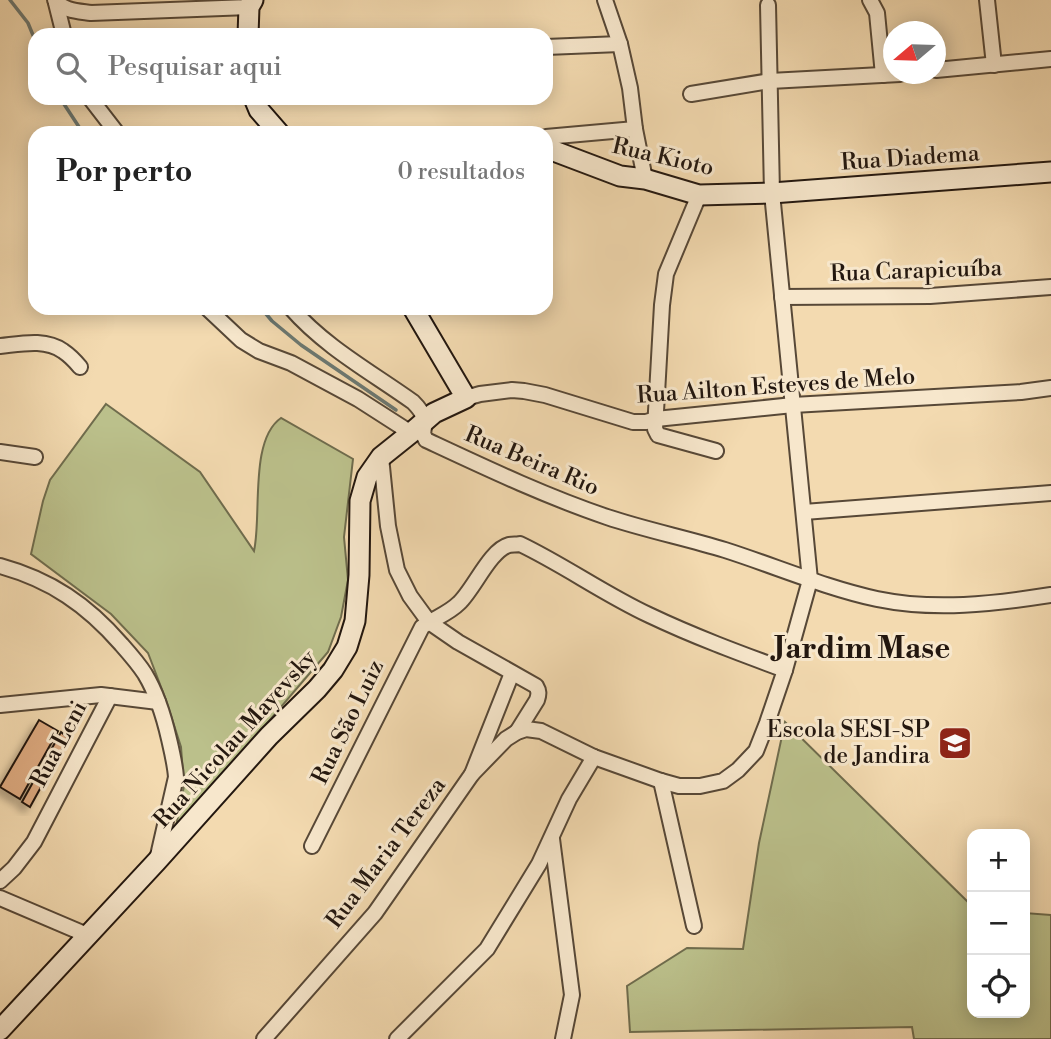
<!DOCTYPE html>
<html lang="pt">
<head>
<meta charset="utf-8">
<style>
  :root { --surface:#fff; --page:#f2f2f2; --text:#222; --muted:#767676; --line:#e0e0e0 }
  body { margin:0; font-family:"Libre Bodoni",serif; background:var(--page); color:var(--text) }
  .controls { position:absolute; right:21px; bottom:21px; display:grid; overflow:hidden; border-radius:14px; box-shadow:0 4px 18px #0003 }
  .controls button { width:63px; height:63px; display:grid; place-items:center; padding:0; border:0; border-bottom:2px solid var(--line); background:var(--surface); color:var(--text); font:35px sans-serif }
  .compass { position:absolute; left:883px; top:21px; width:63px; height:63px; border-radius:50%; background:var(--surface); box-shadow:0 4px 18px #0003; rotate:251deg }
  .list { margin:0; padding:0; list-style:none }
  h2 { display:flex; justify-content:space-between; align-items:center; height:91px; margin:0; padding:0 28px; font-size:30px }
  h2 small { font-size:23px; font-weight:400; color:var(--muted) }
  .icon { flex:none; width:38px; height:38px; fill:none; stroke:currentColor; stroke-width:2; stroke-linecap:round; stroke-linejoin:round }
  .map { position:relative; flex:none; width:1051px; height:1039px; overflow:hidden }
  .search { position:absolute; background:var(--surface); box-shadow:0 4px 18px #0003; left:28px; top:28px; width:525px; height:77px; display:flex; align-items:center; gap:18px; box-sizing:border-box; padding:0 24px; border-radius:21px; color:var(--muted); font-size:26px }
  .panel { position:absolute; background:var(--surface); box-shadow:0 4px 18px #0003; left:28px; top:126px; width:525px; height:189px; border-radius:21px }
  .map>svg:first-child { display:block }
</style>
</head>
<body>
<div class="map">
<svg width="1051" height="1039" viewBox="0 0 1051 1039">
  <defs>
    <filter id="shadow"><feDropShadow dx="-5.5" dy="5.5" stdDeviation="3.5" flood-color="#0004"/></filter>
  </defs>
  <rect width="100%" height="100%" fill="#f3dab0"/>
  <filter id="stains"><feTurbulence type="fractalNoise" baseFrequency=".00286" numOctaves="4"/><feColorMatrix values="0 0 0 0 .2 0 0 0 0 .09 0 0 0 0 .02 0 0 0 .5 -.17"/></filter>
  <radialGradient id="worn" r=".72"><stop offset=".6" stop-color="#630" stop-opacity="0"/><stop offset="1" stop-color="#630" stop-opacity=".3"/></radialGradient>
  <!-- green -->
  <g fill="#bbc08b" stroke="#6f6c4d" stroke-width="2">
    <path d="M 106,404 L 200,472 L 254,551 C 262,516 249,440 281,418 L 353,459 L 344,537 L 348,580 L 341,617 L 328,652 L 175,831 L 184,786 L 181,747 L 166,700 L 148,653 L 111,614 L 31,554 L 43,501 L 50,480 Z"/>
    <polygon points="785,722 972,906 972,1013 1025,1013 1025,913 1051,915 1051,1039 914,1039 912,1027 630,1032 627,986 687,948 743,949 759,843"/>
  </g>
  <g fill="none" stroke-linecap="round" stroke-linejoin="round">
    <!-- stream -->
    <g stroke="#6c7871" stroke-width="3.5">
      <polyline points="10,0 28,23 35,40"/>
      <polyline points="60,98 83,133"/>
      <polyline points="261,308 272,321 301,345 396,410"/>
    </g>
  </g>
  <!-- building -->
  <g fill="#ddaa80" stroke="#23170f" stroke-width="2" filter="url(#shadow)">
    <polygon points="39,720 58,731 20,799 0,787"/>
    <polygon points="61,732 68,738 30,807 22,802"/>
  </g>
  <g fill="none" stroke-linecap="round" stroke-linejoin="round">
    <!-- street casing -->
    <g stroke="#574837" stroke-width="18">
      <g id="street">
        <path d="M 55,0 C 64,11 77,11 91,13 L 249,7"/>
        <polyline points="605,0 620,44 630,88 635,129 645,179"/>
        <polyline points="870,0 877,13 883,75"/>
        <polyline points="987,0 994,65"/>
        <polyline points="56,3 64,35"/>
        <polyline points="546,47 620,44"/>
        <polyline points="936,70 1051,59"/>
        <polyline points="691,94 770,81 900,74"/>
        <polyline points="90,98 117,133"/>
        <polyline points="546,137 635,129"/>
        <polyline points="699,195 666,274 662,305 655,429 658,435 716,451"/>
        <polyline points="782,297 930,296 1051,287"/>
        <polyline points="207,308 241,340 259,351 291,363 358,399 411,433"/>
        <path d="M 291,308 C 325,347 371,372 413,402 C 424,413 426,419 423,434 L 426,440 C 486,468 545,496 607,517 C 646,530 686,538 725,550 C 775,566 826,588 877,599 C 935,611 993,604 1051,595"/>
        <path d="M 0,346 C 20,344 45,338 63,351 C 69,355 75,361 80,367"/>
        <polyline points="466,398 480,394 512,390 524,391 545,395 633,422 646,422 656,419 793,405 1021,392 1051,388"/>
        <polyline points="0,452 35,457"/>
        <path d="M 381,457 L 388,526 L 397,570 L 410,596 L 429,622 L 458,642 L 536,686 C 539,691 539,694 537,700 L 517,732"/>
        <polyline points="804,512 1051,493"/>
        <path d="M 0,566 C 51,580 87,605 121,644 C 129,653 138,663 145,674 C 157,694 164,717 169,739 C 172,752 175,764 176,777 L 157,860"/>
        <polyline points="0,705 101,695 158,702"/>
        <polyline points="472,774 506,739 517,732 526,729 541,731 594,757 661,781 679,786 700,786 723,781 738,770 756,751 767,723 785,670 810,580 772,193 768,5"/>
        <polyline points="661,781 694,926"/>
        <polyline points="552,839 572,995 563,1039"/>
        <path d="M 312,846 L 422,627 C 434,618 448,614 459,603 C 474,589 490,550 509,545 C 513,544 516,545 520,544 C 564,565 604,594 649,615 C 693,636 739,653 785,670"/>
        <polyline points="0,881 14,868 34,842 110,696"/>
        <polyline points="0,898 87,935"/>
        <polyline points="264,1039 375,913 472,774 512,673"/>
        <polyline points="397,1039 487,949 539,864 569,799 594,757"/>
      </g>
    </g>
    <!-- secondary casing -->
    <g stroke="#23170f" stroke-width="23">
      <g id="secondary">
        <polyline points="248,35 249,7 253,0"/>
        <polyline points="254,98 259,110 279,133"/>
        <polyline points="546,148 620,176 645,179 699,195 772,193 1051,172"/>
        <polyline points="0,1030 157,861 269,736 317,689 333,670 347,647 355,621 359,575 360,501 367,477 381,457 411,433 434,413 466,398 413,308"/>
      </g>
    </g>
    <!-- street -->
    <use href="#street" stroke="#f7e7cc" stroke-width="14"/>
    <!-- secondary -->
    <use href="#secondary" stroke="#f7e7cc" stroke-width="19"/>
  </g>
  <!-- icons -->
  <defs>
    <g id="school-square" transform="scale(1.75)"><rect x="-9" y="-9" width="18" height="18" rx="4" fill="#8f2418" stroke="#f7e7cc"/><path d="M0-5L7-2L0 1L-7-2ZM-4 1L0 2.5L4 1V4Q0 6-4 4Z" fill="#fff"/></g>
  </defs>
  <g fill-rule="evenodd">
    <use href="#school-square" x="955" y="743"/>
  </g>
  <g text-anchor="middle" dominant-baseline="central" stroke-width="6" stroke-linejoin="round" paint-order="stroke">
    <!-- street labels -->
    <g font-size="23" fill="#23170f" stroke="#f7e7cc">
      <text transform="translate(663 157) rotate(13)">Rua Kioto</text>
      <text transform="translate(910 158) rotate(-4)">Rua Diadema</text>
      <text transform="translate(916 271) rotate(-2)">Rua Carapicuíba</text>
      <text transform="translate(776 386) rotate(-4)">Rua Ailton Esteves de Melo</text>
      <text transform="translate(532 461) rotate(23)">Rua Beira Rio</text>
      <text transform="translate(348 722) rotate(-64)">Rua São Luiz</text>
      <text transform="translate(235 739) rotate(-48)">Rua Nicolau Mayevsky</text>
      <text transform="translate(59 744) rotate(-62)">Rua Leni</text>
      <text transform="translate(386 853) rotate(-53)">Rua Maria Tereza</text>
    </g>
    <!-- poi labels -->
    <g font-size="23" fill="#23170f" stroke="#f7e7cc" text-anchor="end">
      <text x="930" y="730">Escola SESI-SP<tspan x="930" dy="26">de Jandira</tspan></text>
    </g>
    <!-- district labels -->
    <g font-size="30" font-weight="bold" fill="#23170f" stroke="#f7e7cc">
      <text x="862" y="649">Jardim Mase</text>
    </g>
  </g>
  <rect width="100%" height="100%" filter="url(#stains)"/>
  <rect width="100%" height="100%" fill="url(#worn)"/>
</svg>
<div class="controls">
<button>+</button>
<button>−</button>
<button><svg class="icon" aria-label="locate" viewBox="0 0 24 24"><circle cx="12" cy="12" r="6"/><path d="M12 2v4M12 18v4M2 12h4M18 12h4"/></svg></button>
</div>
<svg class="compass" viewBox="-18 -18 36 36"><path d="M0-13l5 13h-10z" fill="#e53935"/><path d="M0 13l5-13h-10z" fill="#767676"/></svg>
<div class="search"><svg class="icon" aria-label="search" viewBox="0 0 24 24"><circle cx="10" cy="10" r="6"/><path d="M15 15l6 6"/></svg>Pesquisar aqui</div>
<section class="panel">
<h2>Por perto<small>0 resultados</small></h2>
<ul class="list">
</ul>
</section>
</div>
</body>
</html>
